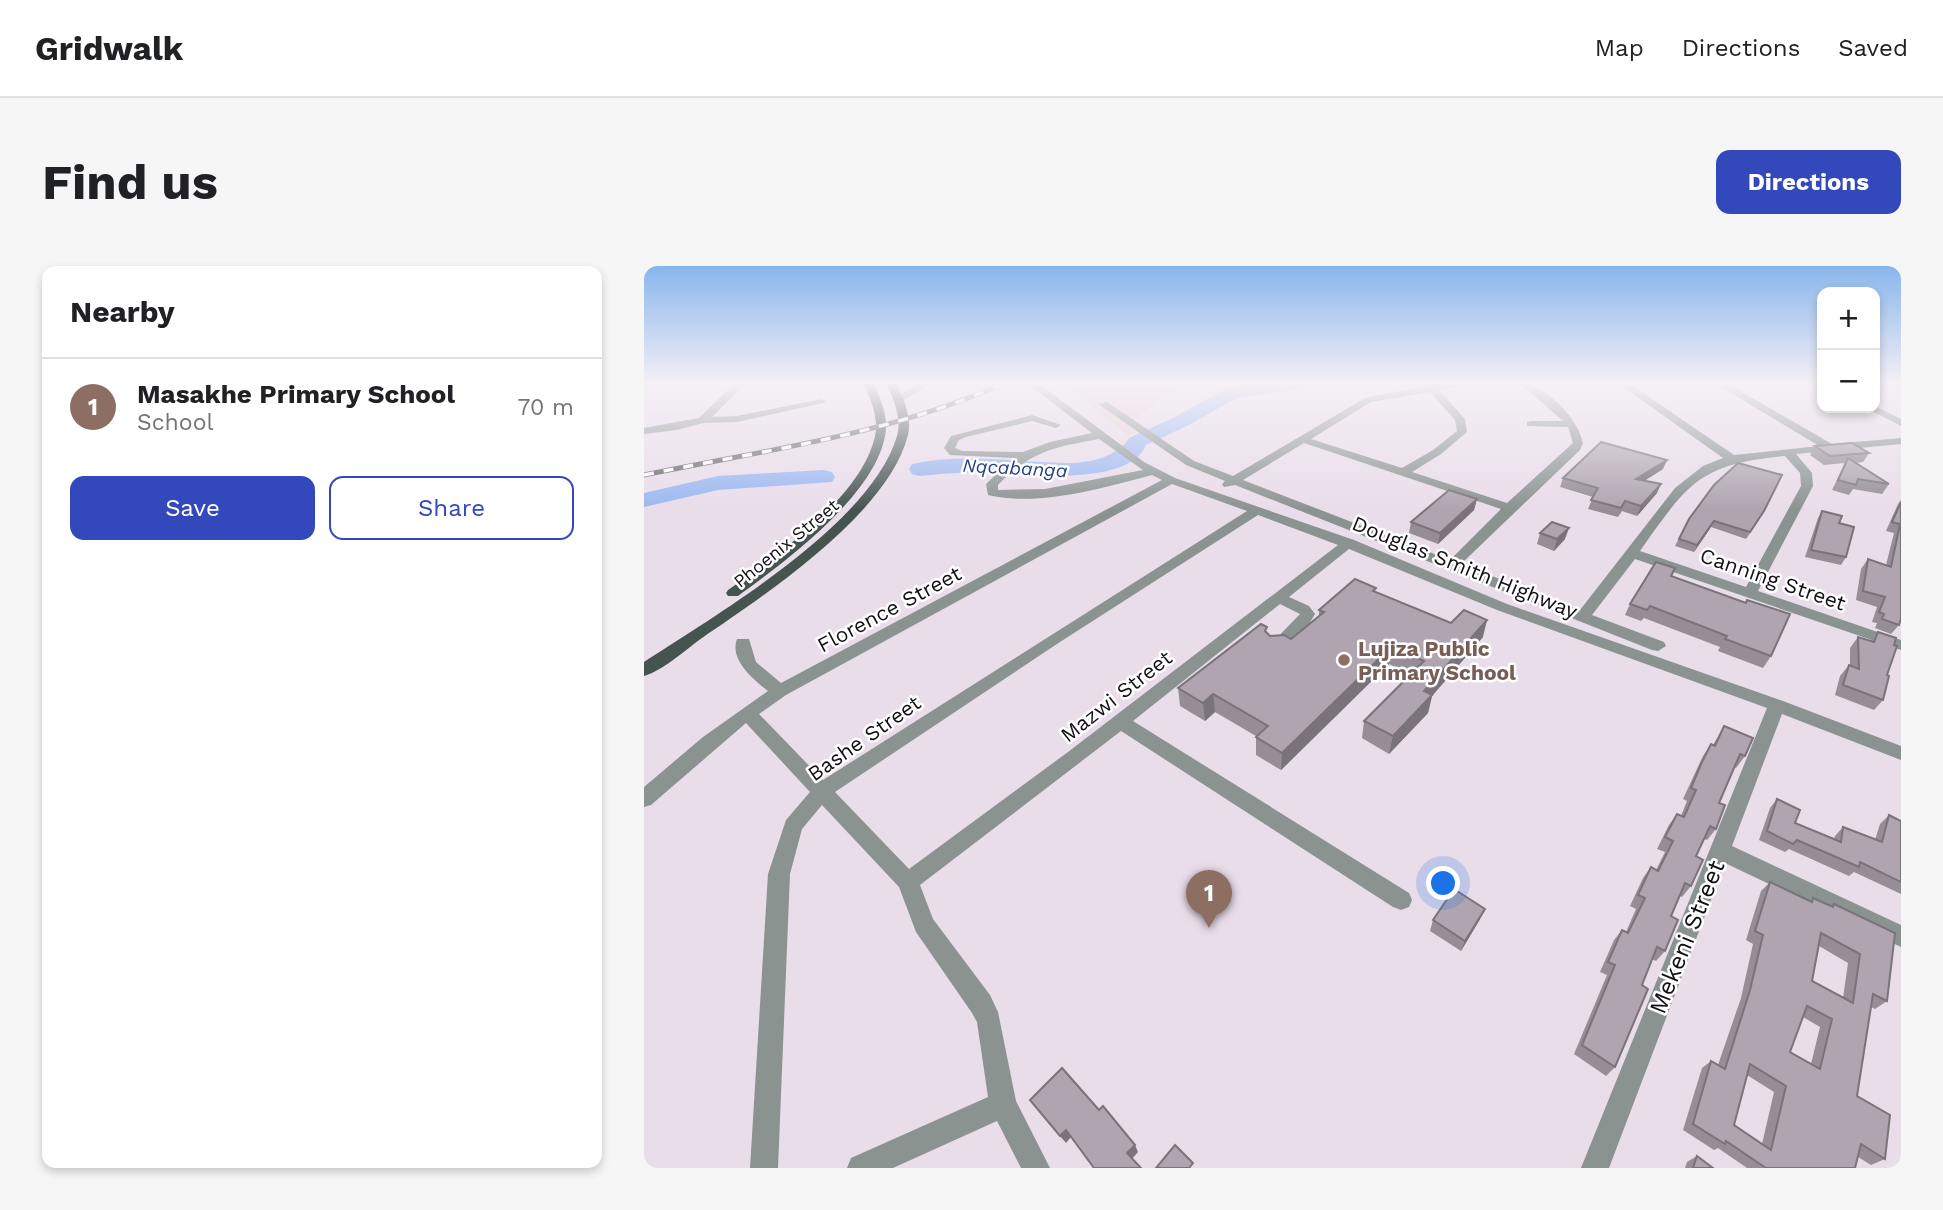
<!DOCTYPE html>
<html lang="en">
<head>
<meta charset="utf-8">
<style>
  :root { --surface:#fff; --page:#f6f6f6; --text:#202124; --muted:#757577; --line:#e0e0e0; --accent:#3349bb }
  body { margin:0; font-family:"Work Sans",sans-serif; background:var(--page); color:var(--text) }
  .controls { position:absolute; right:21px; top:21px; display:grid; overflow:hidden; border-radius:14px; box-shadow:0 4px 10px #0003 }
  .controls button { width:63px; height:63px; display:grid; place-items:center; padding:0; border:0; border-bottom:2px solid var(--line); background:var(--surface); color:var(--text); font:35px sans-serif }
  .you { position:absolute; left:800px; top:618px; width:24px; height:24px; margin:-18px; border:5px solid #fff; border-radius:50%; background:#1a73e8; box-shadow:0 0 0 10px #1a73e833 }
  .badge { display:grid; place-items:center; width:46px; height:46px; border-radius:50%; background:var(--accent); color:#fff; font-size:23px; font-weight:700 }
  .pin { position:absolute; translate:-50% -58px; filter:drop-shadow(0 2px 4px #0008) }
  .pin::after { content:''; position:absolute; top:37px; width:24px; height:21px; background:inherit; clip-path:polygon(0 0,100% 0,50% 100%) }
  .list { margin:0; padding:0; list-style:none }
  h2 { display:flex; justify-content:space-between; align-items:center; height:91px; margin:0; padding:0 28px; font-size:30px }
  h2 small { font-size:23px; font-weight:400; color:var(--muted) }
  .list li { display:grid; grid-template-columns:46px 1fr auto; gap:21px; align-items:center; box-sizing:border-box; height:98px; padding:0 28px; border-top:2px solid var(--line) }
  .list b { display:block; font-size:26px; white-space:nowrap }
  .list p { margin:0; font-size:23px; white-space:nowrap; color:var(--muted) }
  .list em { font-size:23px; font-style:normal; color:var(--muted) }
  .actions { display:flex; gap:14px; padding:21px 28px }
  .actions a { flex:1; padding:16px 0; border:2px solid var(--accent); border-radius:14px; text-align:center; font-size:24px; color:var(--accent) }
  .actions .main { background:var(--accent); color:#fff }
  .map { position:relative; flex:none; width:1257px; height:902px; overflow:hidden; border-radius:14px }
  header { display:flex; align-items:center; gap:42px; box-sizing:border-box; height:98px; padding:0 35px; background:var(--surface); border-bottom:2px solid var(--line) }
  header strong { font-size:33px }
  nav { display:flex; gap:38px; margin-inline-start:auto; font-size:24px }
  .intro { display:flex; align-items:center; justify-content:space-between; box-sizing:border-box; height:168px; padding:0 42px }
  h1 { margin:0; font-size:49px }
  .button { padding:18px 32px; border-radius:14px; background:var(--accent); color:#fff; font-size:24px; font-weight:700 }
  main { display:flex; gap:42px; padding:0 42px }
  aside { flex:1; background:var(--surface); border-radius:14px; box-shadow:0 4px 10px #0003 }
  .map>svg:first-child { display:block }
</style>
</head>
<body>
<header>
<strong>Gridwalk</strong>
<nav><a>Map</a><a>Directions</a><a>Saved</a></nav>
</header>
<div class="intro"><h1>Find us</h1><a class="button">Directions</a></div>
<main>
<aside>
<h2>Nearby<small></small></h2>
<ul class="list">
<li><span class="badge" style="background:#8d6e63">1</span><div><b>Masakhe Primary School</b><p>School</p></div><em>70 m</em></li>
</ul>
<div class="actions"><a class="main">Save</a><a>Share</a></div>
</aside>
<div class="map">
<svg width="1257" height="902" viewBox="0 0 1257 902">
  <rect width="100%" height="100%" fill="#e9ddea"/>
  <!-- education -->
  <polygon fill="#ebd0d0" points="421,118 558,118 534,122 488,155 496,165 484,170"/>
  <g fill="none" stroke-linecap="round" stroke-linejoin="round">
    <!-- river -->
    <g fill="#9bb7f1" fill-rule="evenodd">
      <path d="M 613,118 L 663,118 L 654,123 L 593,132 L 543,160 L 502,179 C 486,221 381,208 346,207 C 322,206 299,207 276,210 L 268,208 L 265,203 L 268,198 C 319,186 376,197 428,197 C 449,196 474,190 485,172 L 529,152 L 582,123 Z"/>
      <polygon points="180,204 188,206 191,211 188,216 74,224 0,241 0,227 74,210"/>
    </g>
    <!-- minor -->
    <g fill="#8b9391" fill-rule="evenodd">
      <polygon points="90,118 101,118 68,151 93,150 178,133 183,136 93,156 59,157 33,164 0,168 0,162 55,152"/>
      <polygon points="274,118 286,118 257,136 251,136 251,132"/>
      <path d="M 384,118 L 395,118 L 500,196 L 531,212 L 710,274 L 863,338 L 1139,435 L 1257,480 L 1257,494 L 1138,448 L 1088,580 L 1257,659 L 1257,681 L 1081,597 L 965,902 L 937,902 L 1123,442 L 853,344 L 705,283 L 645,331 L 665,340 L 671,348 L 665,358 L 638,385 L 626,385 L 624,381 L 656,348 L 636,338 L 489,455 L 765,627 L 768,634 L 765,641 L 757,644 L 749,641 L 477,465 L 276,619 L 289,653 L 346,729 L 354,746 L 372,835 L 406,902 L 377,902 L 353,855 L 249,902 L 203,902 L 207,892 L 344,831 L 333,756 L 328,747 L 272,666 L 255,621 L 178,539 L 158,563 L 146,608 L 134,902 L 106,902 L 124,608 L 142,554 L 166,526 L 102,457 L 7,539 L 0,541 L 0,521 L 59,471 L 124,425 C 110,414 85,394 93,373 L 105,373 L 112,396 L 137,417 L 518,214 L 508,209 C 458,222 395,241 344,229 L 342,218 L 369,192 L 306,189 L 300,182 L 307,170 L 388,149 L 417,159 L 412,162 L 388,155 L 322,171 L 315,174 L 311,182 L 318,185 L 379,186 L 406,176 L 448,167 ZM 455,173 L 499,204 L 401,223 L 354,224 L 354,219 C 386,185 411,181 455,173 ZM 528,218 L 603,245 L 179,514 L 115,448 L 142,429 ZM 614,249 L 694,279 L 424,486 L 265,603 L 191,526 L 416,376 Z"/>
      <path d="M 831,118 L 795,124 L 821,153 L 823,166 L 797,188 L 768,206 L 863,237 L 929,177 L 924,161 L 883,160 L 883,156 L 887,155 L 919,155 L 877,118 C 903,118 934,153 939,177 L 936,184 L 817,298 L 936,344 L 1031,222 L 1059,200 L 1079,192 L 975,118 L 986,118 L 1090,189 L 1175,180 L 1072,118 L 1084,118 L 1188,178 L 1257,172 L 1257,178 L 1152,188 L 1168,207 L 1169,220 L 1114,325 L 1257,374 L 1257,384 L 991,293 L 948,349 L 1020,376 L 1022,380 L 1014,385 L 1008,384 L 591,219 L 580,221 L 578,218 L 581,215 L 542,199 L 454,138 L 463,136 L 550,195 L 589,210 L 721,132 L 788,119 ZM 786,126 L 811,154 L 813,165 L 789,184 L 758,202 L 667,173 L 727,136 ZM 660,177 L 857,243 L 806,294 L 599,214 ZM 1141,190 L 1156,207 L 1157,220 L 1102,321 L 996,285 C 1044,217 1055,198 1141,190 Z"/>
      <polygon points="1231,140 1257,153 1257,160 1222,142"/>
    </g>
    <!-- major -->
    <g fill="#465450" fill-rule="evenodd">
      <path d="M 220,118 L 230,118 C 237,134 245,152 241,170 C 230,230 141,296 94,330 L 84,330 L 82,327 L 84,324 C 132,290 218,231 231,170 C 235,153 227,134 220,118 Z"/>
      <path d="M 242,118 L 252,118 C 260,132 268,152 264,169 C 244,248 122,328 58,372 C 41,384 20,404 0,410 L 0,396 C 75,347 227,258 253,170 C 258,153 250,133 242,118 Z"/>
    </g>
    <!-- rail casing -->
    <g stroke="#6c656d" stroke-width="5">
      <path id="rail" d="M 0,209 C 121,184 244,169 358,118"/>
    </g>
    <!-- rail -->
    <use href="#rail" stroke="#fff" stroke-width="3.5" stroke-dasharray="10" stroke-linecap="butt"/>
  </g>
  <!-- wall -->
  <g fill="#968d97" fill-rule="evenodd">
    <polygon points="1171,180 1225,187 1219,196 1212,197 1245,218 1238,228 1209,223 1205,229 1188,224 1201,197 1180,199 1166,189"/>
    <polygon points="1019,203 1000,215 1013,227 993,250 978,245 974,251 944,243 949,231 916,221 919,212"/>
    <polygon points="833,233 830,244 794,278 765,267 767,256"/>
    <polygon points="1257,234 1257,352 1255,359 1247,368 1231,362 1233,357 1228,356 1233,341 1212,334 1217,303 1224,293 1242,299 1250,267 1242,265 1254,238"/>
    <polygon points="1178,245 1195,257 1202,291 1197,299 1161,291 1174,252"/>
    <polygon points="1116,252 1102,273 1067,261 1050,286 1031,280 1045,253"/>
    <polygon points="896,267 921,273 910,285 893,278"/>
    <polygon points="1031,302 1028,310 1127,390 1119,402 1074,385 1076,381 1000,352 997,355 981,349 986,338"/>
    <polygon points="732,326 839,371 788,430 784,447 745,488 718,472 720,455 766,408 745,398 637,504 612,489 612,470 571,446 561,455 536,440 534,422 623,366 626,370 647,373 675,351 675,344"/>
    <polygon points="1234,366 1243,409 1239,434 1230,444 1191,429 1196,410 1205,399 1206,400 1206,382 1214,371 1226,375"/>
    <polygon points="1080,460 1101,490 1092,502 1090,501 1075,537 1072,563 1063,574 1060,573 1052,590 1047,620 1038,631 1036,630 1027,650 1021,685 1012,695 1008,693 998,719 971,801 962,810 930,788 963,709 956,706 970,674 978,664 982,666 992,643 986,640 999,612 1007,601 1012,604 1021,586 1013,583 1025,559 1033,548 1037,550 1043,535 1039,533 1059,490 1067,478 1069,479"/>
    <polygon points="1133,533 1151,557 1190,573 1191,570 1199,561 1231,574 1236,558 1245,549 1257,555 1257,628 1210,606 1205,610 1145,583 1141,586 1115,574 1126,542"/>
    <path d="M 1126,616 L 1166,635 L 1169,632 L 1187,640 L 1190,638 L 1243,735 L 1231,743 L 1227,741 L 1213,830 L 1241,893 L 1227,899 L 1214,891 L 1211,902 L 1103,902 L 1074,882 L 1070,884 L 1039,864 L 1058,802 L 1067,795 L 1074,799 L 1097,732 L 1109,678 L 1102,674 L 1117,625 ZM 1175,680 L 1204,697 L 1199,732 L 1168,715 ZM 1159,751 L 1176,761 L 1167,798 L 1146,786 ZM 1103,809 L 1130,826 L 1118,878 L 1090,859 Z"/>
    <polygon points="836,653 817,685 786,665 789,654"/>
    <polygon points="1053,890 1069,902 1041,902 1043,896"/>
  </g>
  <!-- shaded-wall -->
  <g fill="#7a737b">
    <polygon points="1023,194 1019,203 989,222 992,213"/>
    <polygon points="1017,218 1013,227 993,250 997,240"/>
    <polygon points="833,233 830,244 794,278 796,267"/>
    <polygon points="1070,255 1067,261 1050,286 1053,279"/>
    <polygon points="925,262 921,273 910,285 913,273"/>
    <polygon points="843,354 839,371 788,430 784,447 745,488 749,470 780,425"/>
    <polygon points="748,380 745,398 637,504 638,487"/>
    <polygon points="569,428 571,446 561,455 559,437"/>
    <polygon points="841,643 836,653 817,685 821,675"/>
    <polygon points="422,864 427,871 422,877 416,870"/>
    <polygon points="491,879 494,886 487,894 483,887"/>
  </g>
  <!-- building -->
  <g fill="#afa4b0" stroke="#7a737b" stroke-width="2" fill-rule="evenodd">
    <polygon points="957,176 1023,194 992,213 1017,218 997,240 981,235 977,242 947,234 954,222 919,212"/>
    <polygon points="1208,177 1225,187 1186,190 1171,180"/>
    <polygon points="1204,192 1245,218 1214,213 1212,219 1194,214"/>
    <polygon points="1094,197 1138,209 1120,245 1106,266 1070,255 1053,279 1035,273 1045,253 1070,219"/>
    <polygon points="805,224 833,233 796,267 767,256"/>
    <polygon points="1257,236 1257,352 1255,359 1238,353 1240,348 1235,346 1241,331 1219,325 1224,293 1247,301 1256,258 1248,256"/>
    <polygon points="1178,245 1198,250 1195,257 1210,261 1202,291 1167,284"/>
    <polygon points="908,256 925,262 913,273 896,267"/>
    <polygon points="1012,296 1031,302 1027,310 1102,337 1103,334 1146,348 1127,390 1081,373 1083,370 1006,340 1003,344 986,338"/>
    <polygon points="711,313 732,322 729,325 807,357 820,344 843,354 780,425 788,429 749,470 720,455 780,395 748,380 638,487 612,471 624,460 569,428 559,437 534,422 617,358 623,361 621,365 626,370 640,369 647,373 680,346 675,344"/>
    <polygon points="1234,366 1252,372 1250,379 1253,380 1243,409 1245,410 1239,434 1199,419 1205,399 1215,403 1214,371 1230,376"/>
    <polygon points="1080,460 1109,472 1101,490 1096,488 1075,537 1081,539 1072,563 1066,560 1052,590 1059,594 1047,620 1041,617 1027,650 1034,654 1021,685 1013,681 998,719 1004,723 971,801 938,779 971,699 964,696 978,664 984,667 1001,632 994,629 1007,601 1014,605 1029,575 1021,571 1033,548 1040,551 1052,524 1047,522 1057,498 1067,478 1071,480"/>
    <polygon points="1133,533 1156,544 1151,557 1197,576 1199,561 1238,576 1245,549 1257,555 1257,616 1216,596 1215,601 1153,574 1149,578 1123,565"/>
    <path d="M 1126,616 L 1168,636 L 1169,632 L 1189,641 L 1190,638 L 1251,667 L 1243,735 L 1229,728 L 1213,830 L 1246,849 L 1241,893 L 1217,878 L 1211,902 L 1122,902 L 1082,875 L 1081,878 L 1049,858 L 1067,795 L 1081,803 L 1106,724 L 1119,669 L 1111,665 ZM 1177,667 L 1216,688 L 1209,737 L 1168,715 ZM 1163,740 L 1188,753 L 1176,803 L 1146,786 ZM 1106,798 L 1142,820 L 1127,884 L 1090,859 Z"/>
    <polygon points="810,623 841,643 821,675 789,654"/>
    <polygon points="418,802 455,844 459,840 491,879 483,887 497,902 450,902 422,864 416,870 386,834"/>
    <polygon points="531,879 549,897 545,902 512,902"/>
    <polygon points="1053,890 1069,902 1049,902"/>
  </g>
  <!-- sky -->
  <linearGradient id="sky" x2="0" y2="1"><stop stop-color="#89b5ec"/><stop offset="0.48" stop-color="#f5f0f6"/><stop offset="1" stop-color="#f5f0f6" stop-opacity="0"/></linearGradient>
  <rect width="1257" height="244" fill="url(#sky)"/>
  <!-- markers -->
  <circle fill="#8d6e63" stroke="#fff" stroke-width="2.5" cx="700" cy="394" r="7"/>
  <g text-anchor="middle" dominant-baseline="central" stroke-width="5" stroke-linejoin="round" paint-order="stroke">
    <!-- far-street labels -->
    <g font-size="18" fill="#120f13" stroke="#fff">
      <text transform="translate(142 277) rotate(-39)">Phoenix Street</text>
    </g>
    <!-- far-water labels -->
    <g font-size="19" font-style="italic" fill="#254084" stroke="#fff">
      <text transform="translate(371 202) rotate(3)">Nqcabanga</text>
    </g>
    <!-- street labels -->
    <g font-size="21" fill="#120f13" stroke="#fff">
      <text transform="translate(821 301) rotate(22)">Douglas Smith Highway</text>
      <text transform="translate(1129 313) rotate(19)">Canning Street</text>
      <text transform="translate(245 343) rotate(-28)">Florence Street</text>
      <text transform="translate(472 430) rotate(-38)">Mazwi Street</text>
      <text transform="translate(220 472) rotate(-35)">Bashe Street</text>
    </g>
    <!-- education labels -->
    <g font-size="21" font-weight="bold" fill="#785e54" stroke="#fff" text-anchor="start">
      <text x="714" y="382">Lujiza Public<tspan x="714" dy="24">Primary School</tspan></text>
    </g>
    <!-- near-street labels -->
    <g font-size="24" fill="#120f13" stroke="#fff">
      <text transform="translate(1043 671) rotate(-68)">Mekeni Street</text>
    </g>
  </g>
</svg>
<div class="controls">
<button>+</button>
<button>−</button>
</div>
<div class="you"></div>
<div class="pin badge" style="left:565px;top:662px;background:#8d6e63">1</div>
</div>
</main>
</body>
</html>
